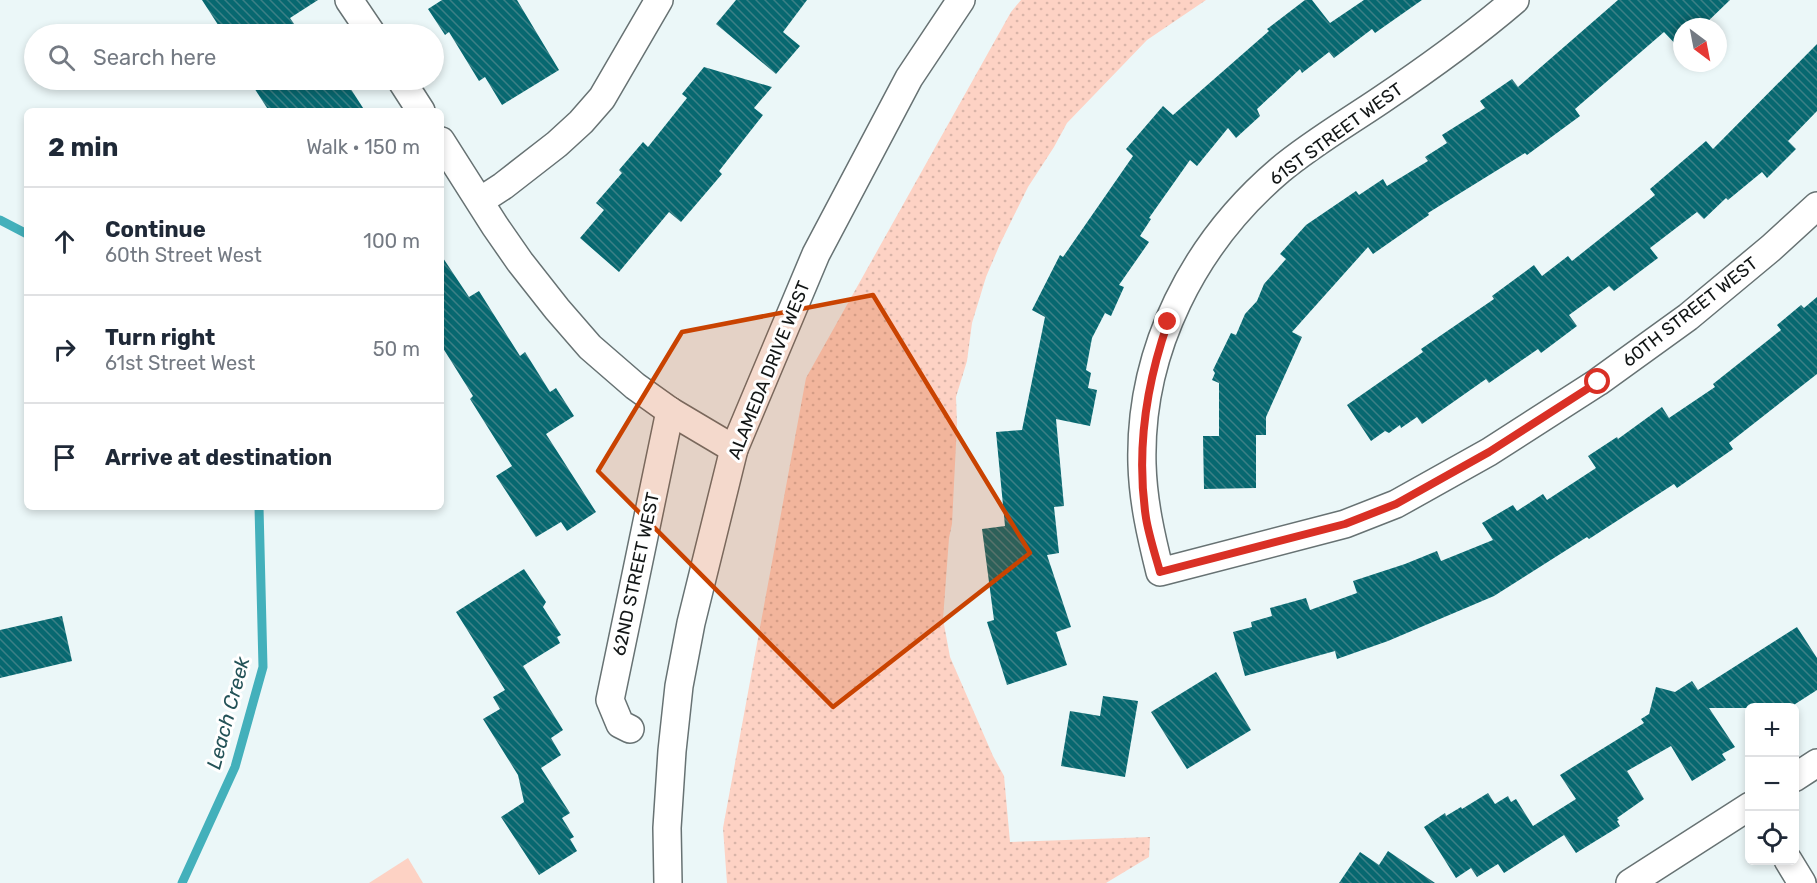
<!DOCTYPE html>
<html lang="en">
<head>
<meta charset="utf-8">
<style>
  :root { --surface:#fff; --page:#f2f2f3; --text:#1f2937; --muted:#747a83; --line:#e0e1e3 }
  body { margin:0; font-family:Rubik,sans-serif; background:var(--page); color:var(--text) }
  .controls { position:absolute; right:18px; bottom:18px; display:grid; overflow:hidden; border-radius:9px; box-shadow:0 3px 9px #0003 }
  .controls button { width:54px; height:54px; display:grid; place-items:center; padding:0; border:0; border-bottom:2px solid var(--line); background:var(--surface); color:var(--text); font:30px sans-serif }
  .compass { position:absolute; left:1673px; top:18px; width:54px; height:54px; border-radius:50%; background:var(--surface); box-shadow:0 3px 9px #0003; rotate:148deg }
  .stop { position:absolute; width:18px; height:18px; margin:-14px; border:4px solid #d93025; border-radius:50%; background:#fff }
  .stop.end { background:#d93025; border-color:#fff; box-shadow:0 2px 6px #0008 }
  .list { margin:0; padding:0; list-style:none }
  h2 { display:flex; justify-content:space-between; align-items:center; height:78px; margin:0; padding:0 24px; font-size:26px }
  h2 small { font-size:20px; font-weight:400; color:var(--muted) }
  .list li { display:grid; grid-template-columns:39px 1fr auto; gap:18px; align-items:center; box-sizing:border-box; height:108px; padding:0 24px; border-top:2px solid var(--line) }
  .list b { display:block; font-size:22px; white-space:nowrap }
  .list p { margin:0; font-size:20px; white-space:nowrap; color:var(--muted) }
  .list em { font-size:20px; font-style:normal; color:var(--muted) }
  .icon { flex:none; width:33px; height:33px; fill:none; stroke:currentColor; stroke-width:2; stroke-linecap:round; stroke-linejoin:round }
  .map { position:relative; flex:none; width:1817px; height:883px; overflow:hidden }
  .search { position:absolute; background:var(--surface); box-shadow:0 3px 9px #0003; left:24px; top:24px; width:420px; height:66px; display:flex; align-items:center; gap:15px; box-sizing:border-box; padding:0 21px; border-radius:33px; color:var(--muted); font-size:22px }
  .panel { position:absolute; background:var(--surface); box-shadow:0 3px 9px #0003; left:24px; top:108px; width:420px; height:402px; border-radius:9px }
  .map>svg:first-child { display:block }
</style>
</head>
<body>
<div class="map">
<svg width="1817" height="883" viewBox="0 0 1817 883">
  <defs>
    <pattern id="grass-dots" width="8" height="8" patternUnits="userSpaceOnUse" patternTransform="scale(1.5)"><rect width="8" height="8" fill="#fdd2c4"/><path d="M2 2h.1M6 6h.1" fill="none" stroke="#d8b4a8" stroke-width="1.8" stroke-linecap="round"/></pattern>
    <pattern id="building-back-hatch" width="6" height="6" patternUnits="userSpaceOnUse" patternTransform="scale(1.5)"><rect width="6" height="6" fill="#076870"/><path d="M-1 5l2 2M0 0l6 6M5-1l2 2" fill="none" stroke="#3c8086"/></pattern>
  </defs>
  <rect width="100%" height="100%" fill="#ebf7f8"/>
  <!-- grass -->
  <polygon fill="url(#grass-dots)" points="1021,0 1206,0 1147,40 1067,123 1054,147 1028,187 1000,244 986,277 972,323 967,361 956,397 957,424 952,524 949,538 943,619 950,657 993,756 1004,776 1010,842 1150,837 1149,857 1106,883 727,883 723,828 806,378 1011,12"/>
  <!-- pitch -->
  <polygon fill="#fdd2c4" points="408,858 423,883 369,883"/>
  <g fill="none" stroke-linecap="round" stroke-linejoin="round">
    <!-- stream -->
    <g stroke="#43b0bb" stroke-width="9">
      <polyline points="0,220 27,234"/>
      <polyline points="182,883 235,767 263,667 259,507"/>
    </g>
  </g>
  <!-- building -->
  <g fill="url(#building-back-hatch)">
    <polygon points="202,0 318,0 290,18 301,34 224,34"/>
    <polygon points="442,0 517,0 559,70 502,105 485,77 479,81 449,32 445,35 428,9"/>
    <polygon points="736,0 807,0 783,32 800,46 776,74 716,24"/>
    <polygon points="1305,0 1312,0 1330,23 1364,0 1422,0 1375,33 1372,29 1334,58 1329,52 1302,73 1300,69 1257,109 1260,116 1236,138 1228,128 1197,166 1190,160 1149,218 1151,219 1140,236 1149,242 1119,285 1124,287 1111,316 1105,313 1092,338 1086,370 1091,373 1088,388 1097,390 1090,426 1056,419 1064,506 1054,507 1059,553 1047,555 1071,627 1056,632 1067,665 1007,685 987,622 994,620 982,529 1005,526 996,432 1022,430 1045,317 1032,310 1060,255 1063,257 1133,156 1126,149 1163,106 1173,115 1269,31 1267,29"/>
    <polygon points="1618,0 1730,0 1702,27 1682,27 1682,51 1664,32 1575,109 1580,116 1527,155 1525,153 1428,213 1429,215 1373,254 1368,247 1292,332 1302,337 1266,417 1266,435 1256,435 1256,488 1204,489 1203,436 1219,436 1219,383 1212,380 1215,373 1213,370 1231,333 1236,335 1245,314 1257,301 1264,284 1286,259 1280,254 1306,225 1356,191 1359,195 1383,179 1387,186 1428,161 1425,157 1447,143 1442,135 1485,108 1480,101 1512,79 1518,87"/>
    <polygon points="1817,44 1817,111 1788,141 1796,149 1767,178 1762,172 1728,200 1726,198 1704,219 1697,212 1650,248 1658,258 1614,291 1609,286 1569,315 1577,326 1541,353 1538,349 1489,383 1486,379 1422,424 1417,417 1401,428 1400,425 1389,433 1385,431 1371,441 1347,405 1423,352 1421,349 1494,299 1492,296 1534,265 1542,276 1568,256 1572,261 1655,195 1650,189 1706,141 1713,149"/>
    <polygon points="704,67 772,87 754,108 763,115 719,171 722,174 681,222 669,212 619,272 580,238 604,210 596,203 622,173 619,170 643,142 648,147 687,98 682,94"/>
    <polygon points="249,80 345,80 365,111 269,111"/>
    <polygon points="441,255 469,297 479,291 520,356 525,352 550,392 556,388 574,416 546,434 596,512 567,531 561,522 536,537 496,476 512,466 470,399 473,396 441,345"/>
    <polygon points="1817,297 1817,374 1729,443 1733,449 1677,488 1674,484 1589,539 1587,537 1494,596 1388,641 1337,659 1335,651 1245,676 1233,632 1252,627 1251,622 1272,616 1270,608 1306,598 1310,610 1357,593 1353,581 1405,564 1437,551 1441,561 1493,540 1482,523 1513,505 1517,511 1543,494 1547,500 1596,468 1588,456 1617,437 1618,439 1662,407 1669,418 1715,387 1713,384 1781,330 1777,325 1801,305 1804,308"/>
    <polygon points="524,569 546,602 543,607 561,635 557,637 560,643 523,666 563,730 551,738 561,755 541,768 570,813 562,818 574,837 570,839 577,851 539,875 501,817 524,802 518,775 483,719 500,709 493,697 505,690 456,612"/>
    <polygon points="62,616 72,661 0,678 0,630"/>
    <polygon points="1797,627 1817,658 1817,690 1789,708 1709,708 1735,747 1722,754 1726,760 1692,781 1671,746 1627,771 1644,799 1617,818 1619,820 1617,821 1620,826 1576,853 1564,835 1504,873 1498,864 1477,877 1471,868 1456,878 1424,827 1445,813 1446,816 1461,807 1462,809 1488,793 1495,804 1508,796 1511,802 1516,799 1533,826 1576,799 1560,775 1644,723 1641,719 1649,714 1656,687 1675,692 1692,681 1698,690"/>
    <polygon points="1216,672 1251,730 1187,769 1151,712"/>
    <polygon points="1103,696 1138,701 1125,777 1061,766 1070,711 1100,716"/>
    <polygon points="1388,851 1435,883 1339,883 1360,852 1379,865"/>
  </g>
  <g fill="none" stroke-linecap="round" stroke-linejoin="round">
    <!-- street casing -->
    <g stroke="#677273" stroke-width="30">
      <g id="street">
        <polyline points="349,0 372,34"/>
        <path d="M 1515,0 C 1473,36 1427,69 1381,100 C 1347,123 1311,144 1280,170 C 1194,243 1139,350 1142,464 C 1143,501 1151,536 1160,572 L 1345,524 L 1396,504 L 1489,452 L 1598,382 L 1688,317 L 1771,248 L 1817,206"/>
        <polyline points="401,80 421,111"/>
        <polyline points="441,141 495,226 520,262 557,309 590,347 635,386 670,411 734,449"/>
        <polyline points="480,201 503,186 557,144 581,122 602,98 659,0"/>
        <polyline points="630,729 620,724 610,700 670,411"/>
        <polyline points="1794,778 1817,763"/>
        <polyline points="1788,860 1802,883"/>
        <polyline points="668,883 667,828 672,751 679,686 691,623 734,449 816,254 909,78 961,0"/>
        <polyline points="1630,883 1750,806"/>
      </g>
    </g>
    <!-- street -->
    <use href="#street" stroke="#fff" stroke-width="27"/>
  </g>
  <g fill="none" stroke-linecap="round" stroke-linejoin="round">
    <!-- route -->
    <path stroke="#d93025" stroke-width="8" d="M 1168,322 C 1146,385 1136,451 1146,518 C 1149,536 1155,554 1160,572 L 1345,524 L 1396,504 L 1489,452 L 1598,382"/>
  </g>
  <!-- marked area -->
  <path fill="#c94301" fill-opacity="0.2" stroke="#c94301" stroke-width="4.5" stroke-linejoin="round" d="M 873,295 L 1030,553 L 833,707 L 598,471 L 682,332 Z"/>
  <g text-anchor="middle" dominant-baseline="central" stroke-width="6" stroke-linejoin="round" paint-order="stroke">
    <!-- street labels -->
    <g font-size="18" fill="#121616" stroke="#fff">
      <text transform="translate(1336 134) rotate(-36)">61ST STREET WEST</text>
      <text transform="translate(1690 312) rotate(-38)">60TH STREET WEST</text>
      <text transform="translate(769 370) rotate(-68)">ALAMEDA DRIVE WEST</text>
      <text transform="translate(636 574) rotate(-78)">62ND STREET WEST</text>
    </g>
    <!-- water labels -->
    <g font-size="20" font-style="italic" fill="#245358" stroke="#fff">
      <text transform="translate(228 713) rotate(-75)">Leach Creek</text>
    </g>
  </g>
</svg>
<div class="controls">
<button>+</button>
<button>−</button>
<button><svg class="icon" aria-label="locate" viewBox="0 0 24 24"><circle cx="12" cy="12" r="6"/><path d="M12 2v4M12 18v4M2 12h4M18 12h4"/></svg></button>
</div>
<svg class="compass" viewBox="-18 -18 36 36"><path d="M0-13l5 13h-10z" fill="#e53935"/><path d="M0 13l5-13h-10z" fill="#747a83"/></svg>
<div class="stop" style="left:1598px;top:382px"></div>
<div class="stop end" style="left:1168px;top:322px"></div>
<div class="search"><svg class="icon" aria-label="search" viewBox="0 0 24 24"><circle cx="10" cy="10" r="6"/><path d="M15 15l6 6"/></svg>Search here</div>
<section class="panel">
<h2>2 min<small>Walk · 150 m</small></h2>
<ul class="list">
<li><svg class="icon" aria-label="ahead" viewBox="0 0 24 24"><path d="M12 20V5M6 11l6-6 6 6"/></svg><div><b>Continue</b><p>60th Street West</p></div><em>100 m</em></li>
<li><svg class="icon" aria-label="right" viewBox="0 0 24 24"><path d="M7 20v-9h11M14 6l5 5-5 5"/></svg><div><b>Turn right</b><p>61st Street West</p></div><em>50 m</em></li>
<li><svg class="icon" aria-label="arrive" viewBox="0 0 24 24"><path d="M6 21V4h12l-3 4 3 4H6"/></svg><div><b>Arrive at destination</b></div></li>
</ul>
</section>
</div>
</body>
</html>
